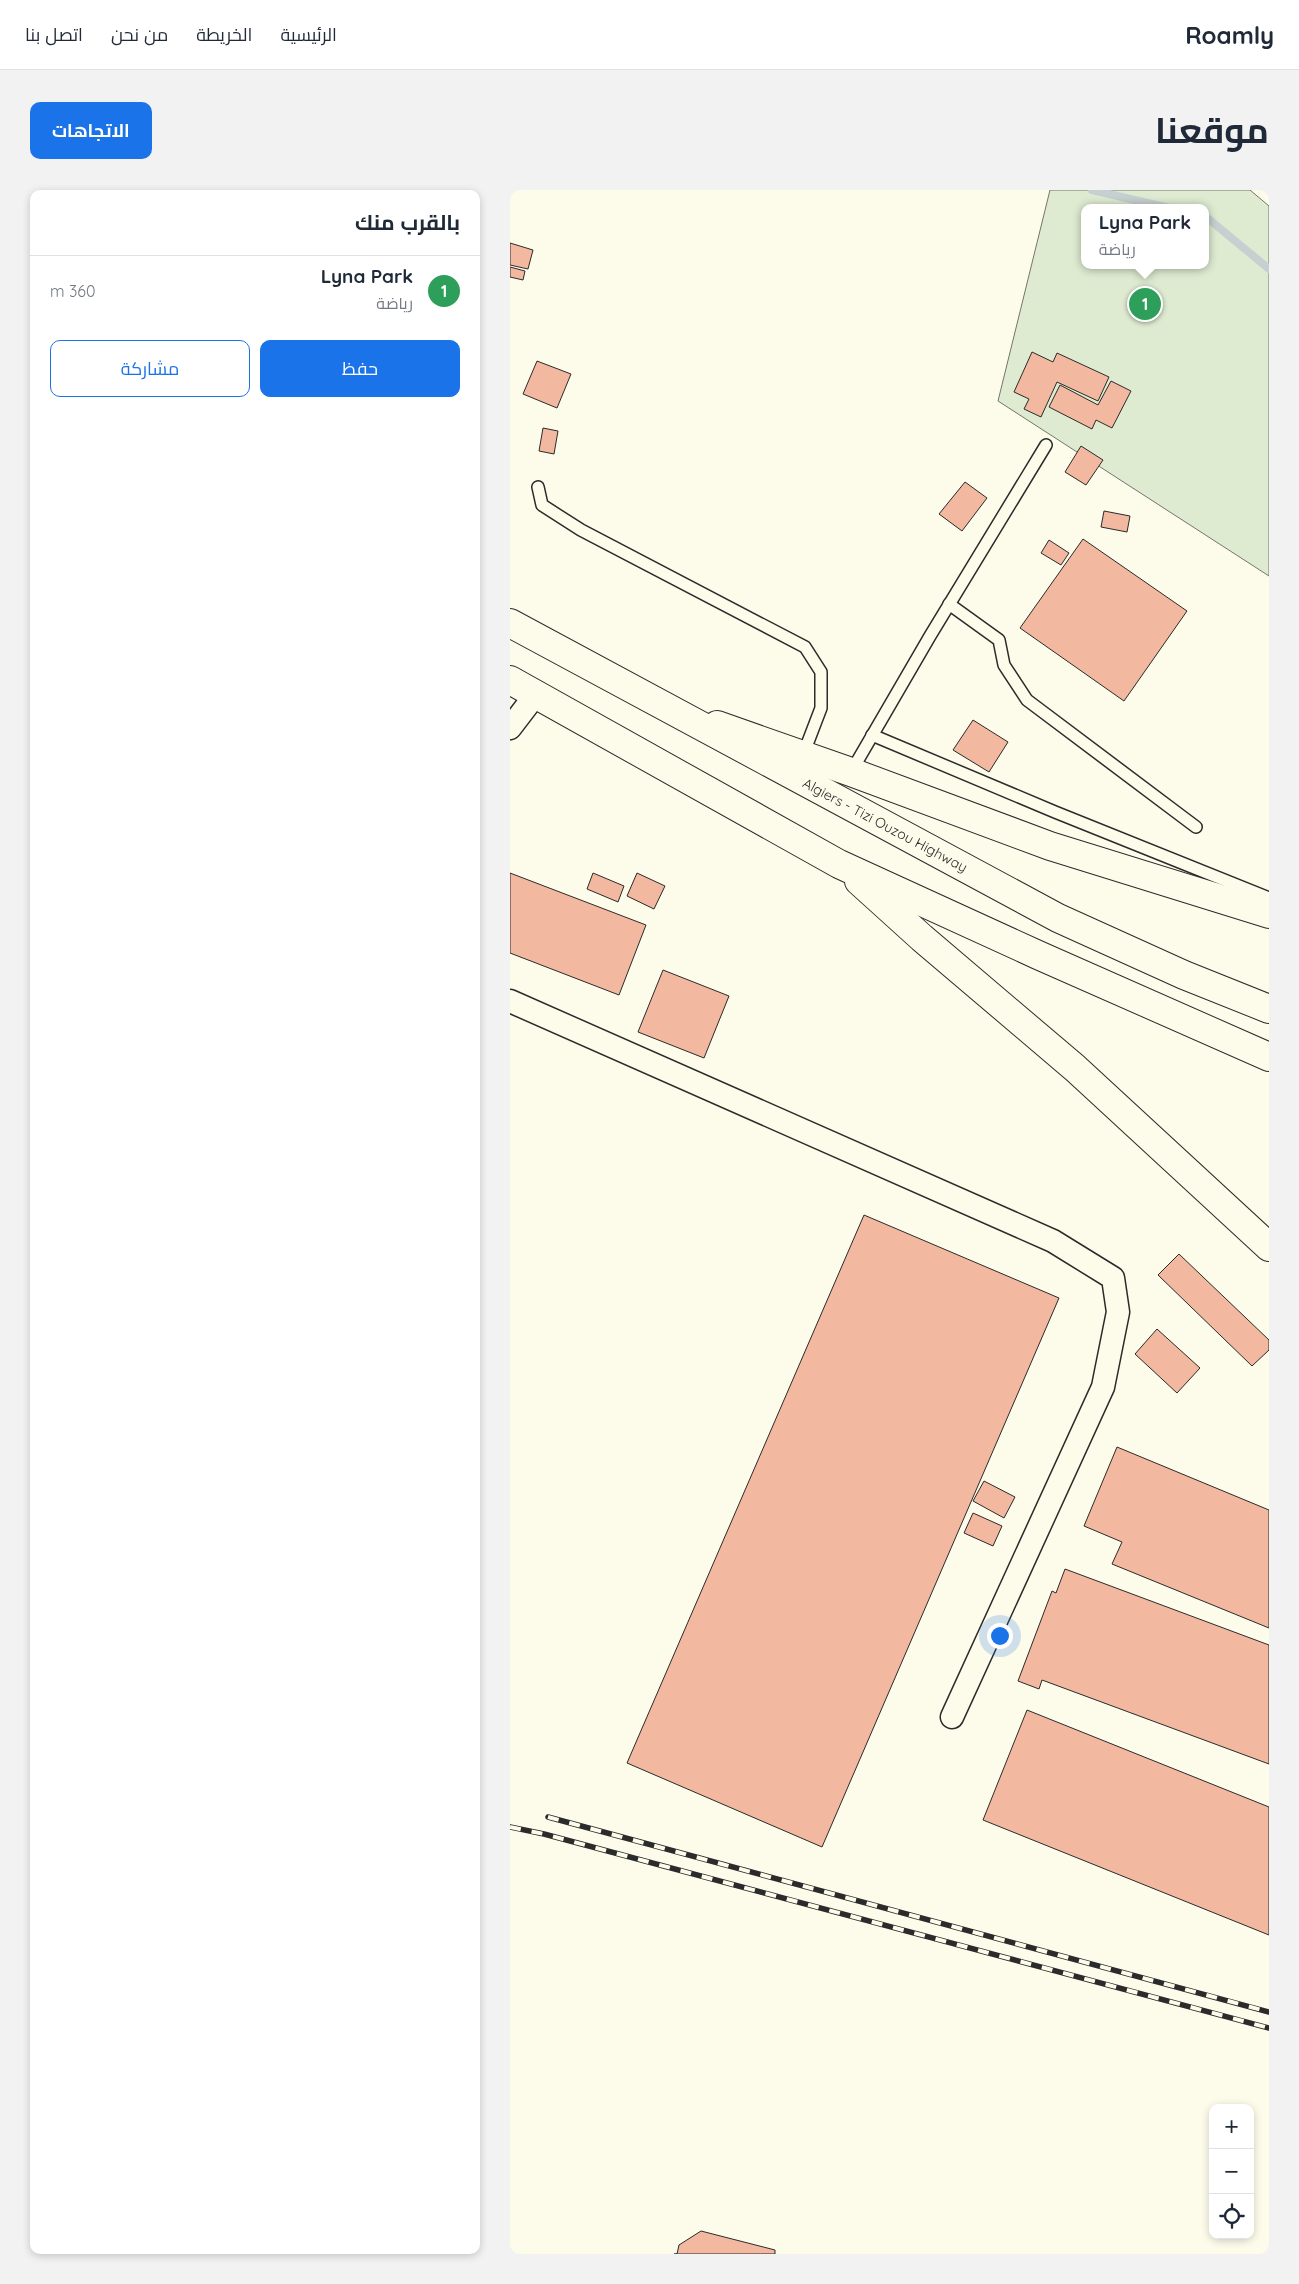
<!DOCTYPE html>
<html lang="ar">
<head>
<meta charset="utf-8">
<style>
  :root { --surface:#fff; --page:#f2f2f3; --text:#1f2937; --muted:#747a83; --line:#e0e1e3; --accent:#1a73e8 }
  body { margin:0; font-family:Quicksand,Cairo,sans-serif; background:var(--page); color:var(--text); direction:rtl }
  .controls { position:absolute; right:15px; bottom:15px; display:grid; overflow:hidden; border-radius:10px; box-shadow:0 2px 8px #0003 }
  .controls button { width:45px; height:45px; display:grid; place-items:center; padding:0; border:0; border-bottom:1px solid var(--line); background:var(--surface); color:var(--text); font:25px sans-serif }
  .you { position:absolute; left:489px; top:1445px; width:18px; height:18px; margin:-12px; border:4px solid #fff; border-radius:50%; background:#1a73e8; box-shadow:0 0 0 8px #1a73e833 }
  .badge { display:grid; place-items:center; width:32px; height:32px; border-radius:50%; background:var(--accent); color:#fff; font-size:16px; font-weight:700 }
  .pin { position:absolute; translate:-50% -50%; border:2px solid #fff; box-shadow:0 1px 5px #0006 }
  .popup { position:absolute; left:571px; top:14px; width:128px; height:65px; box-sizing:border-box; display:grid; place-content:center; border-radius:10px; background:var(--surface); filter:drop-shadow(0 1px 4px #0005); font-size:16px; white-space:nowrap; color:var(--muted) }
  .popup b { font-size:19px; color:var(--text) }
  .popup::after { content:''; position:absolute; left:50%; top:100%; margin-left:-10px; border:10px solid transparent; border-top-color:var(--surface) }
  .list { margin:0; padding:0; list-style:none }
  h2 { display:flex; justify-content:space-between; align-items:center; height:65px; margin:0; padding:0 20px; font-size:21px }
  h2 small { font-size:16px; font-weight:400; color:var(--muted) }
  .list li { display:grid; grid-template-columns:32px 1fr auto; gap:15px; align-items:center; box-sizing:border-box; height:70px; padding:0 20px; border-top:1px solid var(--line) }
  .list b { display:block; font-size:19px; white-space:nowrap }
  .list p { margin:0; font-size:16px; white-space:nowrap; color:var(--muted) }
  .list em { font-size:16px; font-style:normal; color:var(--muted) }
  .actions { display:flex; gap:10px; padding:15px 20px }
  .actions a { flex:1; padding:11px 0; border:1px solid var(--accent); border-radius:10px; text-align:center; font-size:18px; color:var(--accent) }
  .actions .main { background:var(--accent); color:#fff }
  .icon { flex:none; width:28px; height:28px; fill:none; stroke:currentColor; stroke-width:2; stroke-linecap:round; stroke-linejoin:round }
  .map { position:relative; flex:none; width:759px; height:2064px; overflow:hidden; direction:ltr; border-radius:10px }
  header { display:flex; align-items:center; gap:30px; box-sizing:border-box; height:70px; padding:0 25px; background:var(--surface); border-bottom:1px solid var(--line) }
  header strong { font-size:24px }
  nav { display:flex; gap:28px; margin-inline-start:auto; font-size:18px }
  .intro { display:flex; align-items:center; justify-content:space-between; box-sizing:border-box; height:120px; padding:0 30px }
  h1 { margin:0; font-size:35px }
  .button { padding:12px 22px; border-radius:10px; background:var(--accent); color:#fff; font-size:18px; font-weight:700 }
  main { display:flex; gap:30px; padding:0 30px }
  aside { flex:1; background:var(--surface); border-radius:10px; box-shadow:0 2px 8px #0003 }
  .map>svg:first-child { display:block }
</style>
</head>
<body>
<header>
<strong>Roamly</strong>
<nav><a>الرئيسية</a><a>الخريطة</a><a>من نحن</a><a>اتصل بنا</a></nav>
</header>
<div class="intro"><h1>موقعنا</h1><a class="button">الاتجاهات</a></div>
<main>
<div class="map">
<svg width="759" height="2064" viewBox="0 0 759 2064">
  <rect width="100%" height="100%" fill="#fdfbea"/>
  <!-- green -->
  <path fill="#deebd1" stroke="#74746e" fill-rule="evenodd" d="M 540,0 L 740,0 L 759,16 L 759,386 L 488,211 ZM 575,18 L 695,18 L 695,75 L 575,75 Z"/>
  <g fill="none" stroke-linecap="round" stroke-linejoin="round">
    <!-- stream -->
    <g stroke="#c7d0d0" stroke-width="8">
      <polyline points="582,0 659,18"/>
      <polyline points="695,26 759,79"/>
    </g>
  </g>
  <!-- building -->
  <g fill="#f2b8a0" stroke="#2b2b2b">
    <polygon points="0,53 23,60 18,79 0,75"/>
    <polygon points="0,77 15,81 13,90 0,87"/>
    <polygon points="522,162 543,172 547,163 599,187 588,211 547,192 531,227 514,219 519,209 504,202"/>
    <polygon points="27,171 61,184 47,218 13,204"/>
    <polygon points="601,191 621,201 602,238 586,230 582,239 539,217 550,195 588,215"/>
    <polygon points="33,238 48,241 44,264 29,261"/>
    <polygon points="571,256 593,270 576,295 555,282"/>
    <polygon points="455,292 477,308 452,341 429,324"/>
    <polygon points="594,321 620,326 617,342 591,337"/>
    <polygon points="573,349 677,421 614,511 510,438"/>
    <polygon points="539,350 559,363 551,375 531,363"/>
    <polygon points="463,530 498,552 479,582 443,560"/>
    <polygon points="0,683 136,735 109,805 0,763"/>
    <polygon points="83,683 114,696 108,712 77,699"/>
    <polygon points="127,683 155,696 144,719 117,706"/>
    <polygon points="153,780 219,806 194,868 128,842"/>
    <polygon points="354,1025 549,1108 312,1657 117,1573"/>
    <polygon points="669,1064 759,1150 759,1160 742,1176 648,1085"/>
    <polygon points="647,1139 690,1178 667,1203 625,1164"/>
    <polygon points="607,1257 759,1320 759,1438 602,1374 612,1352 574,1336"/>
    <polygon points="474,1291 505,1307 494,1328 463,1311"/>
    <polygon points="463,1323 492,1336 483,1356 454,1343"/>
    <polygon points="555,1379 759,1455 759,1574 532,1490 529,1499 508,1491 542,1401 546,1403"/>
    <polygon points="517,1520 759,1617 759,1745 473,1630"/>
    <polygon points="191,2041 265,2060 265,2064 164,2064 167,2064 169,2055"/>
  </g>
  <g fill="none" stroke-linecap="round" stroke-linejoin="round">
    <!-- service casing -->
    <g stroke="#2b2b2b" stroke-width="14">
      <g id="service">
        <polyline points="28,297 32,315 71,340 295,457 311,482 311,518 293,565"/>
        <polyline points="439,414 489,450 494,475 517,510 686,637"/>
        <polyline points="362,545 545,622 759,708"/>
        <polyline points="341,582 420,446 536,255"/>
      </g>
    </g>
    <!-- minor casing -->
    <g stroke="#2b2b2b" stroke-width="25">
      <g id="minor">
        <polyline points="0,538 26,504"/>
        <polyline points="0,811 543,1051 603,1088 608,1122 593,1197 442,1527"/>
      </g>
    </g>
    <!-- primary casing -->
    <g stroke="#2b2b2b" stroke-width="30">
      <polyline id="primary" points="207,535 341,582 540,656 759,724"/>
    </g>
    <!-- trunk casing -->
    <g stroke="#2b2b2b" stroke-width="30">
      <g id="trunk">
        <polyline points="0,433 548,728 674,785 759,819"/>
        <polyline points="0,490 329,674 528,765 759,867"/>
        <polyline points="349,691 412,748 565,878 759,1057"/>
      </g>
    </g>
    <!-- service -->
    <use href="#service" stroke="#fdfbea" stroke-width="11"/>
    <!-- minor -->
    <use href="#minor" stroke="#fdfbea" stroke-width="22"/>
    <!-- primary -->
    <use href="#primary" stroke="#fdfbea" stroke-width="28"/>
    <!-- trunk -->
    <use href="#trunk" stroke="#fdfbea" stroke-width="28"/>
    <!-- rail casing -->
    <g stroke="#2b2b2b" stroke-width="5.5">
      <g id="rail">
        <polyline points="38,1627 759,1822"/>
        <polyline points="0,1637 34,1644 759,1838"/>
      </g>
    </g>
    <!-- rail -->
    <use href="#rail" stroke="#fdfbea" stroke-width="4" stroke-dasharray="11" stroke-linecap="butt"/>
  </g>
  <g text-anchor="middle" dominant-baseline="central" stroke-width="4" stroke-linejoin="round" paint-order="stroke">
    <!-- street labels -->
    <g font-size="14" fill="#2b2b2b" stroke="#fdfbea">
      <text transform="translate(375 635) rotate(28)">Algiers - Tizi Ouzou Highway</text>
    </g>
  </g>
</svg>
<div class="controls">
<button>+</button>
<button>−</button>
<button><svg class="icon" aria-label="locate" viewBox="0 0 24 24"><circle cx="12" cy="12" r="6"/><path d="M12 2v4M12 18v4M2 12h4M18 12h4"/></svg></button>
</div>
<div class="you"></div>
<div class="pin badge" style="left:635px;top:114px;background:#2e9e5b">1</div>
<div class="popup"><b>Lyna Park</b>رياضة</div>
</div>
<aside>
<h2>بالقرب منك<small></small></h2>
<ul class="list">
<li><span class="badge" style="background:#2e9e5b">1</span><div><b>Lyna Park</b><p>رياضة</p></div><em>360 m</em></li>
</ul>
<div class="actions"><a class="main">حفظ</a><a>مشاركة</a></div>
</aside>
</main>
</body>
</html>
